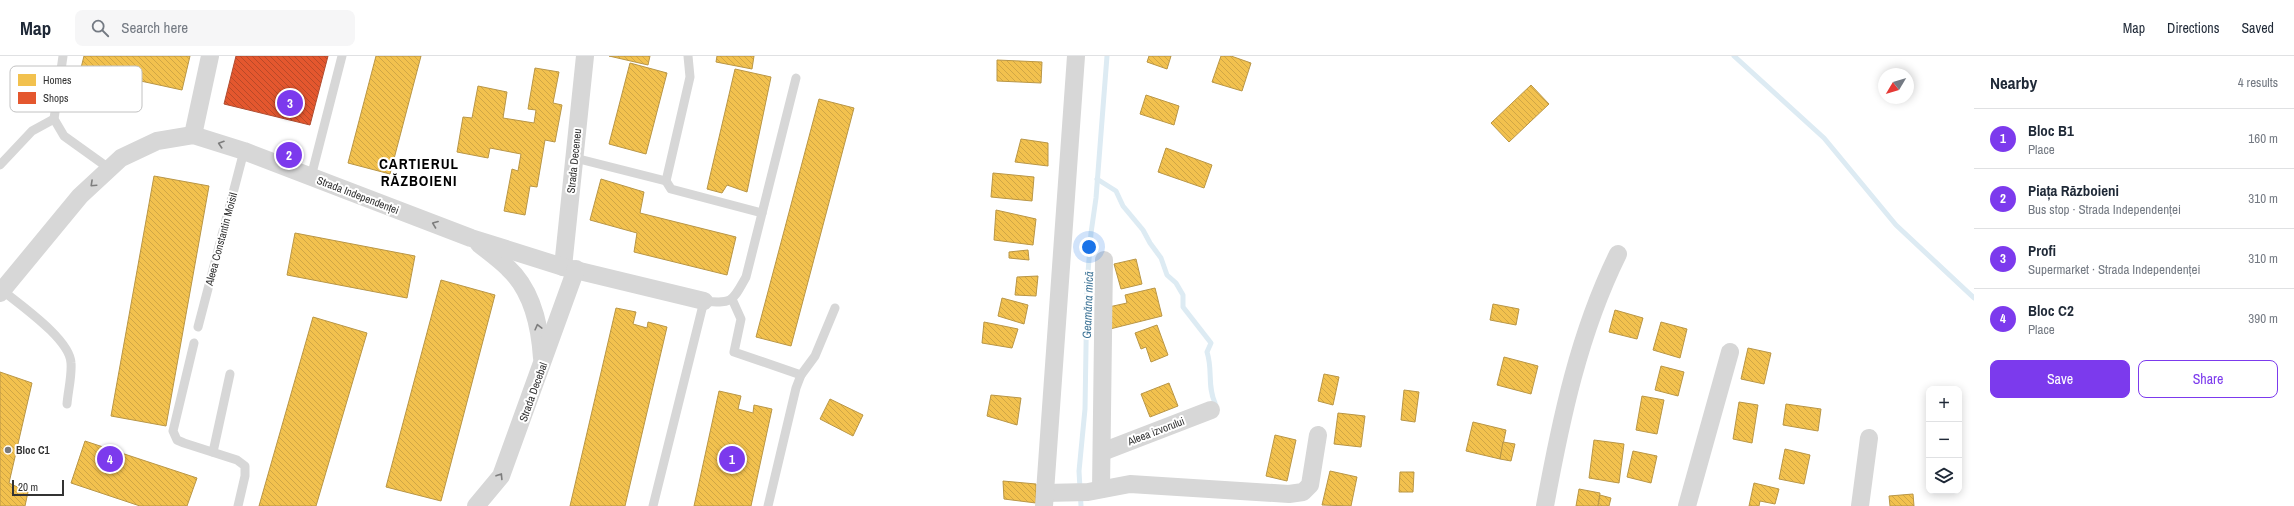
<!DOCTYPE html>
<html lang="en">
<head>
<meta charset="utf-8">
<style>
  :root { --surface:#fff; --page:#f6f6f7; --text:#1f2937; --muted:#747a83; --line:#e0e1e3; --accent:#7c3aed }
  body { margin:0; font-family:"Archivo Narrow",sans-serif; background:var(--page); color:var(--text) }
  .controls { position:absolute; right:12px; bottom:12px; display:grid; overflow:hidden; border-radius:8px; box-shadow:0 2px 10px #0003 }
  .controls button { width:36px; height:36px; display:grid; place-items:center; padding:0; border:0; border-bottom:1px solid var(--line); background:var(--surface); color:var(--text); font:20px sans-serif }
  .compass { position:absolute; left:1878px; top:12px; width:36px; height:36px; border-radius:50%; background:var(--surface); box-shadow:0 2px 10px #0003; rotate:232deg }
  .scale { position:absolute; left:12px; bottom:10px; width:52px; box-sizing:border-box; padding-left:4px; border:2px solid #333; border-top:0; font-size:11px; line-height:14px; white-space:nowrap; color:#333; -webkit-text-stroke:3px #fff; paint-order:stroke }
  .you { position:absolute; left:1089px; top:191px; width:14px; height:14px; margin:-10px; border:3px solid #fff; border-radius:50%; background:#1a73e8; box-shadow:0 0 0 6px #1a73e833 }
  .badge { display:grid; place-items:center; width:26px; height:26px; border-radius:50%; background:var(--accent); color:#fff; font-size:13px; font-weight:700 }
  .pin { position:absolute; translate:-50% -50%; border:2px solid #fff; box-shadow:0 1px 4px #0006 }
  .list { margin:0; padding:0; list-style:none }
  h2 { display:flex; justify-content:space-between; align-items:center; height:52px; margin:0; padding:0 16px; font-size:17px }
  h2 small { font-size:13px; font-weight:400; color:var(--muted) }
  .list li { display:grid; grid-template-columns:26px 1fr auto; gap:12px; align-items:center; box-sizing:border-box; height:60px; padding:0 16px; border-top:1px solid var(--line) }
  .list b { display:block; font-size:15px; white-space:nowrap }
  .list p { margin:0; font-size:13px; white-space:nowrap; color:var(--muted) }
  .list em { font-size:13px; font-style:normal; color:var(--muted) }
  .actions { display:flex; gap:8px; padding:12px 16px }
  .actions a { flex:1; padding:9px 0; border:1px solid var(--accent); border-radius:8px; text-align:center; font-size:14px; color:var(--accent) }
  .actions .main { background:var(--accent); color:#fff }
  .icon { flex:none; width:22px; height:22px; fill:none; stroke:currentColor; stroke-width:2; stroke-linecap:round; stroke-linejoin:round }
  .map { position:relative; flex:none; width:1974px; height:450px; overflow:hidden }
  header { display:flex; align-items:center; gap:24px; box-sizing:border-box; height:56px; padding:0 20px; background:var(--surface); border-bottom:1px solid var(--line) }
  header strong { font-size:19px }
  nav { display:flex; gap:22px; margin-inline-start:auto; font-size:14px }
  .search { width:280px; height:36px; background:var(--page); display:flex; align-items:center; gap:10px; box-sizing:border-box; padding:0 14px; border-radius:8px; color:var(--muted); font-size:15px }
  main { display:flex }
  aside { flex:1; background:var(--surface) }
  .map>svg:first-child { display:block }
</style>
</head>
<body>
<header>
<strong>Map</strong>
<div class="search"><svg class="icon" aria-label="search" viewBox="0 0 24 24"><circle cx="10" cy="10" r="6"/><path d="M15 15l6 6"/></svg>Search here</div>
<nav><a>Map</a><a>Directions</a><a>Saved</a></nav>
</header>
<main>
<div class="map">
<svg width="1974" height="450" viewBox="0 0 1974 450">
  <defs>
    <pattern id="homes-back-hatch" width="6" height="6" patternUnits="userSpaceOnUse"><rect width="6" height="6" fill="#f2c14e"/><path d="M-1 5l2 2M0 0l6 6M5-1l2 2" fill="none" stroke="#d0a645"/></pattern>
    <pattern id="shops-back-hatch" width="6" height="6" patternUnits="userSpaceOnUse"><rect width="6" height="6" fill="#e4572e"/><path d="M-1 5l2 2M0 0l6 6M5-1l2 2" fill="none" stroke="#b94928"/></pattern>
  </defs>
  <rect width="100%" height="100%" fill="#fff"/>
  <!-- homes -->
  <g fill="url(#homes-back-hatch)" stroke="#b99646">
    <polygon points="84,0 190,0 182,34 81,12"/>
    <polygon points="376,0 421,0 390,118 348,107"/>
    <polygon points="609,0 650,0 648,9"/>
    <polygon points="717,0 754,0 752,13 716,6"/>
    <polygon points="1149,0 1171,0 1167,13 1147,6"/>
    <polygon points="1221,0 1231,0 1251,7 1242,35 1212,26"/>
    <polygon points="997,4 1042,6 1041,27 997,25"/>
    <polygon points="630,7 667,17 646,98 609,88"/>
    <polygon points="535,12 559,16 553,47 562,49 555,86 545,84 537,131 530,130 525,159 504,155 512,113 518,115 521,98 490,92 488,102 457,96 463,61 472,62 478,30 507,36 503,62 534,67 536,54 528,53"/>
    <polygon points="735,13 771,21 747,136 727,129 722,137 707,133"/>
    <polygon points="1531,29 1549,48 1509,86 1491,67"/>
    <polygon points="1146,39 1179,50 1174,69 1140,58"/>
    <polygon points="819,43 854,52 791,290 756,281"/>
    <polygon points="1021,83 1048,87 1048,110 1015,106"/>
    <polygon points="1166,92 1212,109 1204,132 1158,116"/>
    <polygon points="993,117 1034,121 1032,145 991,141"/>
    <polygon points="154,120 209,130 166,370 111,360"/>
    <polygon points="601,123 644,136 640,157 736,181 727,219 634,196 637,177 590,164"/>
    <polygon points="996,154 1036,163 1033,189 994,184"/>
    <polygon points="295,177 415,200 407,242 287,219"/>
    <polygon points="1028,194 1029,204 1009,202 1009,196"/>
    <polygon points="1136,203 1142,228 1121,233 1114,208"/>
    <polygon points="1038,220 1036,240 1015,239 1017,221"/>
    <polygon points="441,224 495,239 441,445 386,431"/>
    <polygon points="1155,232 1162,260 1110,273 1104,252 1127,247 1125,239"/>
    <polygon points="1002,242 1028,249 1024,268 998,260"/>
    <polygon points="1493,248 1519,253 1516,269 1490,264"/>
    <polygon points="616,252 636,256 633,268 647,272 648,266 667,271 625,450 570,450"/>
    <polygon points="1615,254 1643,262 1637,283 1609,276"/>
    <polygon points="313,261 367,277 316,450 259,450"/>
    <polygon points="984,266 1018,273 1012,292 982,287"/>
    <polygon points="1661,266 1687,273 1680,302 1653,294"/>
    <polygon points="1157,269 1168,299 1151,306 1146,291 1141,293 1135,277"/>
    <polygon points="1748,292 1771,297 1764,328 1741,323"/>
    <polygon points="1504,301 1538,310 1531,338 1497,329"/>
    <polygon points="1661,310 1684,316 1678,340 1655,334"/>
    <polygon points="0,316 32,327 9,427 28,436 25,450 0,450"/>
    <polygon points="1324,318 1339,321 1333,349 1318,345"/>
    <polygon points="1169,327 1178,350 1150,361 1141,338"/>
    <polygon points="1404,334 1419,336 1415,366 1401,364"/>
    <polygon points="719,335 741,340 738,353 753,357 754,349 772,353 751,450 694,450"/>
    <polygon points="991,339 1021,342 1017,369 987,360"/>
    <polygon points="1642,340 1664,344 1657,378 1636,374"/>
    <polygon points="830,343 863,359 853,380 820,363"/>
    <polygon points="1739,346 1758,349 1752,387 1733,383"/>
    <polygon points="1786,348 1821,353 1818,375 1783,369"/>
    <polygon points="1338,357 1365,360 1361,391 1334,388"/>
    <polygon points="1473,366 1506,374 1500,403 1466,395"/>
    <polygon points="1275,379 1296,384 1287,425 1266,420"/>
    <polygon points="1594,384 1624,388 1619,427 1589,422"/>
    <polygon points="85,385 197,422 187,450 140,450 71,427"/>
    <polygon points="1503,386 1515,388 1511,405 1500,403"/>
    <polygon points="1785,393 1810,399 1804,428 1779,423"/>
    <polygon points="1633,395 1657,400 1651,427 1627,421"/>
    <polygon points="1330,415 1357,421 1351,450 1322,449"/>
    <polygon points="1400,416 1414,416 1413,436 1399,436"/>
    <polygon points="1003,425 1036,428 1036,447 1004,443"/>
    <polygon points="1754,427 1779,433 1775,448 1760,445 1759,450 1749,450"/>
    <polygon points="1579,433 1600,437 1598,450 1576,450"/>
    <polygon points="1913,438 1914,450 1890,450 1889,440"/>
    <polygon points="1600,439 1611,442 1609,450 1598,450"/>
  </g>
  <!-- shops -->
  <polygon fill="url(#shops-back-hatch)" stroke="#af4c30" points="236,0 328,0 310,69 224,48"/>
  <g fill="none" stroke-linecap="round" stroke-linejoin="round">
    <!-- stream -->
    <g stroke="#ddebf3" stroke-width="5">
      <polyline points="1734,0 1824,82 1896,169 1974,242"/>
      <path d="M 1097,123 L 1116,135 L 1123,150 L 1143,174 L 1150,187 L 1161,202 L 1167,219 L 1176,227 L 1183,239 L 1183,251 L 1211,287 L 1207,296 C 1213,314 1207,330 1215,347"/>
      <polyline points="1081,450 1079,415 1085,353 1087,230 1091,177 1096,142 1107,0"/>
    </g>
    <!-- service -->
    <g stroke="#d7d7d7" stroke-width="9">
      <polyline points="63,0 54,63 64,80 110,113"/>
      <polyline points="688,0 690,21 666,125 671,133 762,157"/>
      <polyline points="575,102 666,125"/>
      <polyline points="0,109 32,75 54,63"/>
      <polyline points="311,121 342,0"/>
      <path d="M 2,234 C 20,249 70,283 71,307 C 72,320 68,335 67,348"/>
      <polyline points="732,243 741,263 734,296 801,319"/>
      <polyline points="198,271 244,95"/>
      <polyline points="194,287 173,375 177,384 184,387 237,404 245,410 245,420 238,450"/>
      <polyline points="213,396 230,318"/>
      <path d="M 653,450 L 704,245 C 733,248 732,246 746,221 L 796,22"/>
      <polyline points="768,450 796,332 801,319 815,300 835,252"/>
    </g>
    <!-- minor -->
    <g stroke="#d7d7d7" stroke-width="18">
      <polyline points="193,79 210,0"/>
      <path d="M 479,188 C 489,196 499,203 508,212 C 532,234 540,271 542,302"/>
      <polyline points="563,211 585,0"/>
      <polyline points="0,237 80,140 121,102 157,85 193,79 244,95 471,182 563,211 704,245"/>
      <polyline points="1102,396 1211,354"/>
      <polyline points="1101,433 1104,204"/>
      <polyline points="1045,437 1088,436 1130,428 1289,438 1303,436 1310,429 1318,379"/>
      <polyline points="476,450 501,420 576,213"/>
      <polyline points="1044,450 1076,0"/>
      <path d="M 1545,450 C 1561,363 1579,277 1618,198"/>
      <polyline points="1687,450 1730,296"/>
      <polyline points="1860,450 1869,382"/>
    </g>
  </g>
  <!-- one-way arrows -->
  <defs><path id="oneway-chevron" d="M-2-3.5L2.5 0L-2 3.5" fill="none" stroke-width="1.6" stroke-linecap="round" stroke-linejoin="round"/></defs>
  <g stroke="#7d7d7d">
    <use href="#oneway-chevron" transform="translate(221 88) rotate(-162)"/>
    <use href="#oneway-chevron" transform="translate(93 128) rotate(137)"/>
    <use href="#oneway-chevron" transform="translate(435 168) rotate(-159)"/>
    <use href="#oneway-chevron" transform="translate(538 271) rotate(-104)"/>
    <use href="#oneway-chevron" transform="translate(500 420) rotate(-58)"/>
  </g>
  <!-- markers -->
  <circle fill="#7a7a7a" stroke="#fff" stroke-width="1.5" cx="8" cy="394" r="4"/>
  <g text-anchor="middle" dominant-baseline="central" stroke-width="4" stroke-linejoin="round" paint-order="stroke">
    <!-- street labels -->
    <g font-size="11" fill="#333" stroke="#fff">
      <text transform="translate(574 105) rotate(-84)">Strada Deceneu</text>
      <text transform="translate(358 139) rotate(21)">Strada Independenței</text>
      <text transform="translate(221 183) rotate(-75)">Aleea Constantin Moisil</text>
      <text transform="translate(533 336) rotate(-70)">Strada Decebal</text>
      <text transform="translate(1156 375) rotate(-21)">Aleea izvorului</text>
    </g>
    <!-- poi labels -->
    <g font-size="11" font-weight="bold" fill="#333" stroke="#fff" text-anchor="start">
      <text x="16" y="394">Bloc C1</text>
    </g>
    <!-- water labels -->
    <g font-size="12" font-style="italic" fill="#3f7597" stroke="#fff">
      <text transform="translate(1088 249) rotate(-88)">Geamăna mică</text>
    </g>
    <!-- district labels -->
    <g font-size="15" font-weight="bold" letter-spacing="1" fill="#000" stroke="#fff">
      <text x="419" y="107">CARTIERUL<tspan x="419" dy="17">RĂZBOIENI</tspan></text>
    </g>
  </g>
  <!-- legend -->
  <rect x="10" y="10" width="132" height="46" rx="6" fill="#fff" stroke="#c2c2c2" stroke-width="1"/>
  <rect x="18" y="18" width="18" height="12" fill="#f2c14e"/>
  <rect x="18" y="36" width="18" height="12" fill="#e4572e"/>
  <g font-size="11" fill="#333">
    <text x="43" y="28">Homes</text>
    <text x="43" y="46">Shops</text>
  </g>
</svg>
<div class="controls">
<button>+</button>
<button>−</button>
<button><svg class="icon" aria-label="layers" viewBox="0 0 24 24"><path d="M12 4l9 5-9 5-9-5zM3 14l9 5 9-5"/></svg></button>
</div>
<svg class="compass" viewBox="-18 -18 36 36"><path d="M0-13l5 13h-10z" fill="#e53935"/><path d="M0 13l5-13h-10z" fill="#747a83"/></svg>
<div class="scale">20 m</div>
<div class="you"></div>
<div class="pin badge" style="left:732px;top:403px">1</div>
<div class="pin badge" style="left:289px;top:99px">2</div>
<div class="pin badge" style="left:290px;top:47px">3</div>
<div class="pin badge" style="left:110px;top:403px">4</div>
</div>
<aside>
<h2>Nearby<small>4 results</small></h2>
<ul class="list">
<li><span class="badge">1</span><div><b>Bloc B1</b><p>Place</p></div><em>160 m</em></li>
<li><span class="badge">2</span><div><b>Piața Războieni</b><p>Bus stop · Strada Independenței</p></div><em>310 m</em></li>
<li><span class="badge">3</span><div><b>Profi</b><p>Supermarket · Strada Independenței</p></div><em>310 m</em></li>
<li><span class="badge">4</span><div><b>Bloc C2</b><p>Place</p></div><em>390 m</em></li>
</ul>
<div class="actions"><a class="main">Save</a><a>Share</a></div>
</aside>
</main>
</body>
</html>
